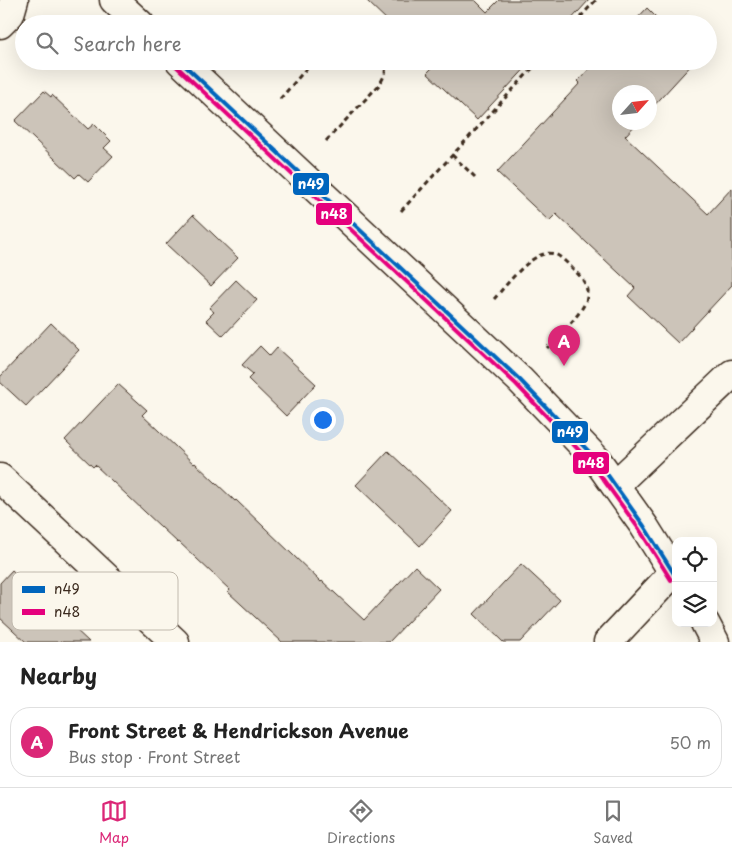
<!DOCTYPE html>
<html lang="en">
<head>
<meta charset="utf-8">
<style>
  :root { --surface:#fff; --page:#f6f6f6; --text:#222; --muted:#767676; --line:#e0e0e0; --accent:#db2777 }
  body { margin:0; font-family:"Playpen Sans",sans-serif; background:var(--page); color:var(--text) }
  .controls { position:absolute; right:15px; bottom:15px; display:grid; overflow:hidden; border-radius:10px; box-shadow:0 5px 20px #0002 }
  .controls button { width:45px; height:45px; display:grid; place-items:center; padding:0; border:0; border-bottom:1px solid var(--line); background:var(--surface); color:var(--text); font:25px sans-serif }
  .compass { position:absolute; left:612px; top:85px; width:45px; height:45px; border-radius:50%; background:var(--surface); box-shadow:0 5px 20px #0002; rotate:63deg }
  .you { position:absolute; left:322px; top:419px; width:18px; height:18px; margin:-12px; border:4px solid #fff; border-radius:50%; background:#1a73e8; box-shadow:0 0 0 8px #1a73e833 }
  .badge { display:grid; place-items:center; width:32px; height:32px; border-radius:50%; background:var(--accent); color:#fff; font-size:16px; font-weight:700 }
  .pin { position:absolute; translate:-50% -41px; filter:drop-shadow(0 1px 2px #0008) }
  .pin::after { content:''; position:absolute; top:26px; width:18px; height:15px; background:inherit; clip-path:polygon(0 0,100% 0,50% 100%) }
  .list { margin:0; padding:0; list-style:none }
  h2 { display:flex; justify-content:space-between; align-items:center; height:65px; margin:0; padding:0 20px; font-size:21px }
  h2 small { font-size:16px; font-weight:400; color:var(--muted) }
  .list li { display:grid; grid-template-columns:32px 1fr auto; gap:15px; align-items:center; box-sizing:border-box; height:70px; margin:0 10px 10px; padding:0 10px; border:1px solid var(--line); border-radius:20px }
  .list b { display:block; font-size:19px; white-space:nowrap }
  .list p { margin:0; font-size:16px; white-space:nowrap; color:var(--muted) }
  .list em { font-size:16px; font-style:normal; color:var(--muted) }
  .icon { flex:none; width:28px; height:28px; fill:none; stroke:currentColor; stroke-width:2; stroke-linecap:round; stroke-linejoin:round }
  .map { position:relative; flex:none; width:732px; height:642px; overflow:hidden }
  .search { position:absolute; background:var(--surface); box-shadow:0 5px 20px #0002; left:15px; right:15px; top:15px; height:55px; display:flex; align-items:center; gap:12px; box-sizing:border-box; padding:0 18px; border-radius:28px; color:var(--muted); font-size:19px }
  .sheet { height:145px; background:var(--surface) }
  nav { display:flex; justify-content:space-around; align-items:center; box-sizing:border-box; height:70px; border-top:1px solid var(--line); background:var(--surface); font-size:14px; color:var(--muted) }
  nav a { display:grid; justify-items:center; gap:2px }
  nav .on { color:var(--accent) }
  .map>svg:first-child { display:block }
</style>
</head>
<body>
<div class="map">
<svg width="732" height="642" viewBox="0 0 732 642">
  <rect width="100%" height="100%" fill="#fbf7ec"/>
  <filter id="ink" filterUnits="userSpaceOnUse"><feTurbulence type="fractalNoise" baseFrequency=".02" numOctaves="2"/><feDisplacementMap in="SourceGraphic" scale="10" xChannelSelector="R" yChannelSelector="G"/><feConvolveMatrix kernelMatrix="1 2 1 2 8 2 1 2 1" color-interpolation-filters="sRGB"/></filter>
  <g filter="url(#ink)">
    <!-- building -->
    <g fill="#ccc4b9" stroke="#3b2a1e">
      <polygon points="366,0 475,0 487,12 499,0 589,0 567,24 391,24"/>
      <polygon points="647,8 663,24 632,24"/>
      <polygon points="439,61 532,61 477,120 427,73"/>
      <polygon points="597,61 695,61 650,110 650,92 620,92 620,122 638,122 625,136 708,214 732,188 732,285 678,343 628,296 635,288 556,214 549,221 497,172 580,83 578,81"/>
      <polygon points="44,91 51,97 52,95 88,129 94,124 111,141 104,148 113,156 88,182 79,174 75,178 15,121"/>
      <polygon points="193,215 238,258 211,286 166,244"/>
      <polygon points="236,280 257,300 223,336 206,320 214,312 209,308"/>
      <polygon points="51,323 79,350 26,406 0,382 0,377"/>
      <polygon points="260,346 270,356 277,348 316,384 286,416 248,379 253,374 242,365"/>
      <polygon points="118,384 147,410 142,415 194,464 195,463 235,501 236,500 321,582 322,581 364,620 415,566 439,589 389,642 282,642 228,592 230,590 179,542 178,543 95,465 93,467 65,440"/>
      <polygon points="388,451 452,511 420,546 356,485"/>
      <polygon points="521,564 560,600 520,642 503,642 474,614"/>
      <polygon points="12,570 89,642 26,642 0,618 0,583"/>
    </g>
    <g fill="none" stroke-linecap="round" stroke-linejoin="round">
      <!-- minor casing -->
      <g stroke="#3b2a1e" stroke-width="31">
        <g id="minor">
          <polyline points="0,24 10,14 14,0"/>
          <polyline points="0,478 175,642"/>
          <polyline points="615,485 732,374"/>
          <polyline points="608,642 673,573"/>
        </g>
      </g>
      <!-- primary casing -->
      <g stroke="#3b2a1e" stroke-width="31">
        <g id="primary">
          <polyline points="114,0 140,24"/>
          <polyline points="180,61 520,380 597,460 644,526 676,577"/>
          <polyline points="705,623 715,642"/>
        </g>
      </g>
      <!-- path -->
      <g stroke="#3b2a1e" stroke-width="3" stroke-dasharray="5 4" stroke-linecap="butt">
        <polyline points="574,24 596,0"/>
        <polyline points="280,99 313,61"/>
        <polyline points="326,141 380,84 385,74 386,61"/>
        <polyline points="452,155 475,177"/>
        <polyline points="401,211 539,61"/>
        <path d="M 494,299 C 506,286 536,244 557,255 C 564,259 571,267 577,273 C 584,280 590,290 586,301 C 579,317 559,335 547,348"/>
      </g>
      <!-- minor -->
      <use href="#minor" stroke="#fbf7ec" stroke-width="28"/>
      <!-- primary -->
      <use href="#primary" stroke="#fbf7ec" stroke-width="28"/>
      <!-- bus-1 casing -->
      <g stroke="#fbf7ec" stroke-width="8">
        <polyline id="bus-1" points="180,61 520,380 597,460 644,526 676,577"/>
      </g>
      <!-- bus-2 casing -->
      <g stroke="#fbf7ec" stroke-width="8">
        <polyline id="bus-2" points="176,66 516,384 592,464 639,529 671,580"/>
      </g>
      <!-- bus-1 -->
      <use href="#bus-1" stroke="#0065bd" stroke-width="4"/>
      <!-- bus-2 -->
      <use href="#bus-2" stroke="#e5007d" stroke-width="4"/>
    </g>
  </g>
  <!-- legend -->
  <rect x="12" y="572" width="166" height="58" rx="8" fill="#fbf7ec" stroke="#c1baae" stroke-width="1"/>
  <rect x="22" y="586" width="23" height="7" fill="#0065bd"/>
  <rect x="22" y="609" width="23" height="6" fill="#e5007d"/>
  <g font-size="14" fill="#3b2a1e">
    <text x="54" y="594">n49</text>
    <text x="54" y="617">n48</text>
  </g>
  <g stroke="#fbf7ec" stroke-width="2">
    <rect x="292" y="172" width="38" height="24" rx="5" fill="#0065bd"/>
    <rect x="315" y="202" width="38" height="24" rx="5" fill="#e5007d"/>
    <rect x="551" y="420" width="38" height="24" rx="5" fill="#0065bd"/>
    <rect x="572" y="451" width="38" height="24" rx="5" fill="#e5007d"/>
  </g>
  <g font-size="14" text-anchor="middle" font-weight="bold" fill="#fff">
    <text x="311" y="189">n49</text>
    <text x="334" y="219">n48</text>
    <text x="570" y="437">n49</text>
    <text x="591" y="468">n48</text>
  </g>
</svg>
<div class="controls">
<button><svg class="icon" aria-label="locate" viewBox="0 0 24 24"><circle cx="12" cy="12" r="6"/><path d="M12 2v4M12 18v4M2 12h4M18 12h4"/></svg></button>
<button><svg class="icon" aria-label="layers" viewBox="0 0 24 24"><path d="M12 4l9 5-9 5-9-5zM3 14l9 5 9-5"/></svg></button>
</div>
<svg class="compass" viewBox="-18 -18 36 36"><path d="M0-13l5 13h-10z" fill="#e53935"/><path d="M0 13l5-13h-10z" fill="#767676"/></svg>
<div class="you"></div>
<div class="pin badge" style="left:564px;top:366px">A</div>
<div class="search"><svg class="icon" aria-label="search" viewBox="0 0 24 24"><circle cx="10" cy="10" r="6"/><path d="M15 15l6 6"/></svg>Search here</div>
</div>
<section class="sheet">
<h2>Nearby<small></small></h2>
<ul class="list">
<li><span class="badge">A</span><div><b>Front Street &amp; Hendrickson Avenue</b><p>Bus stop · Front Street</p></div><em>50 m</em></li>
</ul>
</section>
<nav>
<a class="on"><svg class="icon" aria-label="map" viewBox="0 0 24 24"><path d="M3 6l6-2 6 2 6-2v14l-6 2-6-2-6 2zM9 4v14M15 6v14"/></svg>Map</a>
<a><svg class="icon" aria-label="directions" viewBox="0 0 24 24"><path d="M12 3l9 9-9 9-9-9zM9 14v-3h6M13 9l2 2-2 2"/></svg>Directions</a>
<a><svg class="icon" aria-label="saved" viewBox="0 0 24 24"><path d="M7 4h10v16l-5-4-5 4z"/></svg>Saved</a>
</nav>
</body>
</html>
